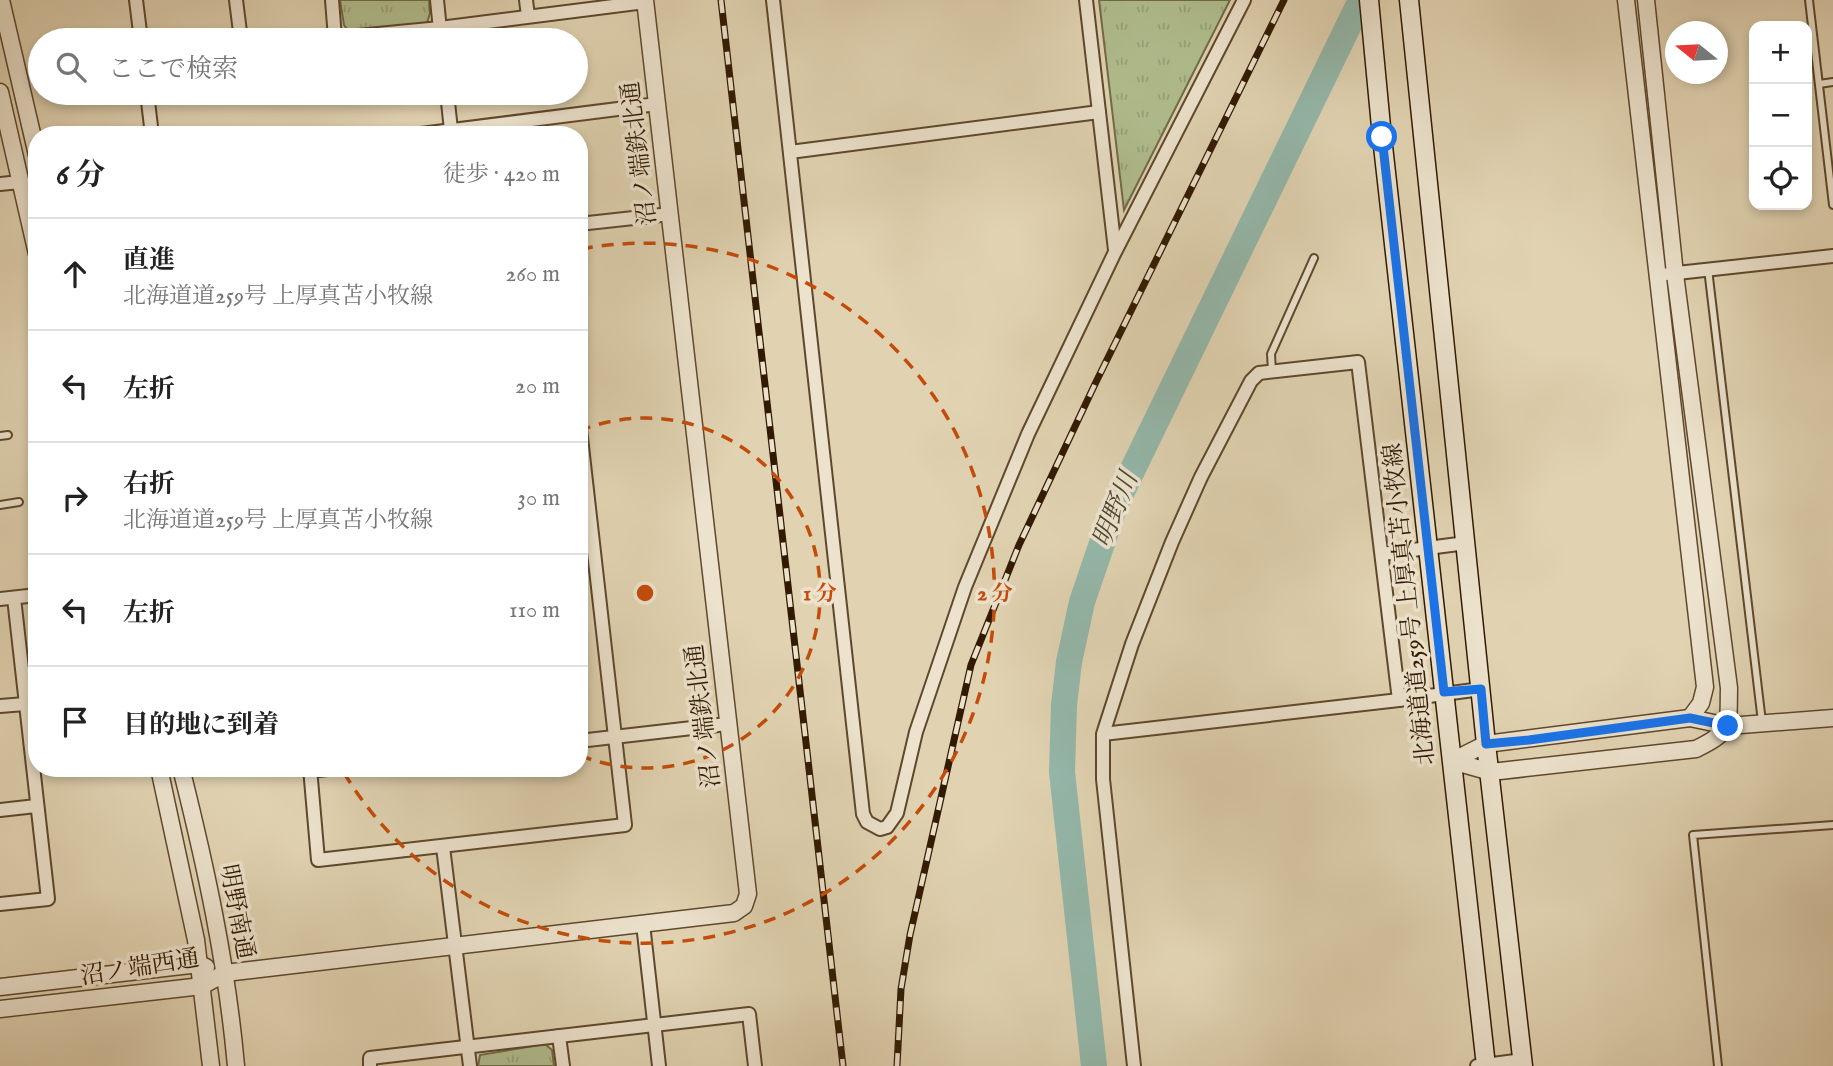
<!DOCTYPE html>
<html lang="ja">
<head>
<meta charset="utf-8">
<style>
  :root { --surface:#fff; --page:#f6f6f6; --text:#222; --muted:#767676; --line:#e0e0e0 }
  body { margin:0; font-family:"IM FELL English","Noto Serif JP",serif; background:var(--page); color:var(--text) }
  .controls { position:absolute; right:21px; top:21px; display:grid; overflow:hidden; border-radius:14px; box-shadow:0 4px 10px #0003 }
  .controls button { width:63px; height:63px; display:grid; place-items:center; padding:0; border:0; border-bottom:2px solid var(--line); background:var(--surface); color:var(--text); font:35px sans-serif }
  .compass { position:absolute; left:1665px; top:21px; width:63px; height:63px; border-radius:50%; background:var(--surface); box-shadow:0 4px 10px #0003; rotate:288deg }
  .stop { position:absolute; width:21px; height:21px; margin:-16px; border:5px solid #1a73e8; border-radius:50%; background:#fff }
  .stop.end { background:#1a73e8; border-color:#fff; box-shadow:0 2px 7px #0008 }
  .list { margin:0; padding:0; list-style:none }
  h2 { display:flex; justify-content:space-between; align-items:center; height:91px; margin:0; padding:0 28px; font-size:30px }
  h2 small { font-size:23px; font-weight:400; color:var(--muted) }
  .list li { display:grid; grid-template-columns:46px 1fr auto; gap:21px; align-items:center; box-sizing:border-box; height:112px; padding:0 28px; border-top:2px solid var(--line) }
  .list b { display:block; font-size:26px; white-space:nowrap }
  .list p { margin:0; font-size:23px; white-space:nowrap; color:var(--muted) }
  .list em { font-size:23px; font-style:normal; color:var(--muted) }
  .icon { flex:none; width:38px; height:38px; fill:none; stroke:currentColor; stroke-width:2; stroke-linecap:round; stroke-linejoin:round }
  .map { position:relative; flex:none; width:1833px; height:1066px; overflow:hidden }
  .search { position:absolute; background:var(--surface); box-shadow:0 4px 10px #0003; left:28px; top:28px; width:560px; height:77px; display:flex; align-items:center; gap:18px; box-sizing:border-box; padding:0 24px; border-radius:38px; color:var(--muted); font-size:26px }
  .panel { position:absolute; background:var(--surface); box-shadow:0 4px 10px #0003; left:28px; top:126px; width:560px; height:651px; border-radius:28px }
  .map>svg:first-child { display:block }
</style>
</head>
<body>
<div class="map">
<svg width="1833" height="1066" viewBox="0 0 1833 1066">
  <defs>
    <pattern id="grass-tufts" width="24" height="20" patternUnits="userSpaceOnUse" patternTransform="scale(1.75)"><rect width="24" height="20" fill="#b0bd8e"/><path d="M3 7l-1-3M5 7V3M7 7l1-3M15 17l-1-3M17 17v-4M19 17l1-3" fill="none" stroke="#98a279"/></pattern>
  </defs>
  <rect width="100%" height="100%" fill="#e1d3b2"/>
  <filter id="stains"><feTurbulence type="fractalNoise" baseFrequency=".00286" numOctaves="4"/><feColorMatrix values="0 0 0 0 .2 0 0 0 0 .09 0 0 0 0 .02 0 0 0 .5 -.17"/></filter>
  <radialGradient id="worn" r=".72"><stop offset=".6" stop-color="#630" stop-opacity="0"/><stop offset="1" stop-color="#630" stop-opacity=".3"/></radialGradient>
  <!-- grass -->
  <g fill="url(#grass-tufts)" stroke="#716c47" stroke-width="2">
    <polygon points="340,0 429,0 430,13 427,23 349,32 344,25"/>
    <polygon points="1099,0 1230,0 1124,210"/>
    <polygon points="545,1044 552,1050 554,1066 478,1066 480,1055"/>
  </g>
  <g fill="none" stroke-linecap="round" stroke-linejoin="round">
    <!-- river -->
    <polyline stroke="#94b8ab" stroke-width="26" points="1094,1066 1062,772 1064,705 1069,662 1082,602 1114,508 1361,0"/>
    <!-- service casing -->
    <g stroke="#5e482c" stroke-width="10">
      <g id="service">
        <polyline points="1809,0 1833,205"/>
        <polyline points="1819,84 1833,82"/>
        <polyline points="1708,269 1762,722"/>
        <polyline points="1272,371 1271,354 1314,258"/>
        <polyline points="0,436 8,435"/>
        <polyline points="0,505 19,502"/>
        <polyline points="1718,1066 1693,835 1833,825"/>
      </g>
    </g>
    <!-- minor casing -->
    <g stroke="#5e482c" stroke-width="16">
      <g id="minor">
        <polyline points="136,0 141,40"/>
        <polyline points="236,0 241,40"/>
        <polyline points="332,0 335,38"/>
        <polyline points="437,0 441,40"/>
        <polyline points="526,0 528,16"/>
        <polyline points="773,0 863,814 867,822 880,829 887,827 897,813 916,732 965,587 1028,434 1115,252 1244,0"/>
        <polyline points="1086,0 1115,250"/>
        <polyline points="316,40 440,28 645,2"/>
        <polyline points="147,93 152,135"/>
        <polyline points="447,93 451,130"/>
        <polyline points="413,135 657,104"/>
        <polyline points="790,152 1099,112"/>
        <polyline points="0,184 20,182"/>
        <polyline points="579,224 670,214"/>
        <polyline points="1668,274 1833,256"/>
        <polyline points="1382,554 1466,543"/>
        <polyline points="0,599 37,595"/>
        <polyline points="1399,700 1481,689"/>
        <polyline points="0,706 25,704"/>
        <polyline points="1103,734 1399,700 1358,362 1259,373 1251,381 1201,477 1172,542 1132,644 1103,734 1103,779 1134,1066"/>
        <polyline points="579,741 727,724"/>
        <polyline points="310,768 318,860 625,825 579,420"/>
        <polyline points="310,771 336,768"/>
        <polyline points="0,810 36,806"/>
        <polyline points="443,847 470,1066"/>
        <polyline points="0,904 48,899 14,598"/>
        <polyline points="643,924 659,1066"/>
        <polyline points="559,1036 563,1066"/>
        <polyline points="370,1066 370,1058 749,1014 755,1066"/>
        <polyline points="1477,1066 1523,1060"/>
      </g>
    </g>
    <!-- tertiary casing -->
    <g stroke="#5e482c" stroke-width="19">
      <g id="tertiary">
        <polyline points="1,0 37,155"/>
        <polyline points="1626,0 1705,687 1701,703 1690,718"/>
        <polyline points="0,92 37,254"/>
        <path d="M 1452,761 L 1491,772 L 1696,749 C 1733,731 1728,726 1729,688 L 1675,274 L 1646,0"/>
        <polyline points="1452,761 1486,744 1690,718 1728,726 1833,718"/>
        <polyline points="159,768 196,940 211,1066"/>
        <path d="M 181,768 C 206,867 227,965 236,1066"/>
        <polyline points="0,987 199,964 206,967"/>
        <polyline points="0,1009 202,986 225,973 734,913 744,906 748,894 645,0"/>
      </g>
    </g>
    <!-- secondary casing -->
    <g stroke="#321a00" stroke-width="21">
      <g id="secondary">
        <polyline points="1369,0 1382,137 1486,1066"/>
        <polyline points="1409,0 1486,744 1523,1066"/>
      </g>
    </g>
    <!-- service -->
    <use href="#service" stroke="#ece2cd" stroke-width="6"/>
    <!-- minor -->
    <use href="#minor" stroke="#ece2cd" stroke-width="12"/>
    <!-- tertiary -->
    <use href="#tertiary" stroke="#ece2cd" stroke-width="16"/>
    <!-- secondary -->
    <use href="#secondary" stroke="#ece2cd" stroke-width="18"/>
    <!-- rail casing -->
    <g stroke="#321a00" stroke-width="7">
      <g id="rail">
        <polyline points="721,0 843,1066"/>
        <polyline points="897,1066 901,989 910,935 971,665 1019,545 1096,382 1284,0"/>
      </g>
    </g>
    <!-- rail -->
    <use href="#rail" stroke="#ece2cd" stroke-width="4.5" stroke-dasharray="13" stroke-linecap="butt"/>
  </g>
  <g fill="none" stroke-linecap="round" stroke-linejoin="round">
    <!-- route -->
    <polyline stroke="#1a73e8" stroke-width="9" points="1382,137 1444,692 1481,689 1486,744 1529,740 1690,718 1728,726"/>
  </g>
  <!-- distance rings -->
  <g fill="none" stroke="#c44c0a" stroke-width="3.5" stroke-dasharray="12 9">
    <path d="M579 431A175 175 0 1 1 579 755"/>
    <path d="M581 249A350 350 0 1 1 343 771"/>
  </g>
  <g text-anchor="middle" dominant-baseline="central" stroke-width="7" stroke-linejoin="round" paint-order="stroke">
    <!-- street labels -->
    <g font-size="24" fill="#321a00" stroke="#ece2cd">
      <text transform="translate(640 153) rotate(-97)">沼ノ端鉄北通</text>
      <text transform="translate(1410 604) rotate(-96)">北海道道259号 上厚真苫小牧線</text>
      <text transform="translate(704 716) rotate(-97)">沼ノ端鉄北通</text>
      <text transform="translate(236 912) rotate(79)">明野南通</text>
      <text transform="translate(140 968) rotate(-9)">沼ノ端西通</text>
    </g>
    <!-- water labels -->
    <g font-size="26" font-style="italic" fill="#4f4933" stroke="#ece2cd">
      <text transform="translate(1116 510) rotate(-68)">明野川</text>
    </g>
  </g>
  <circle cx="645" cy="593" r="10" fill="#c44c0a" stroke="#ece2cd" stroke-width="3.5"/>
  <g font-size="21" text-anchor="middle" font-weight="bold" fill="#c44c0a" stroke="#ece2cd" stroke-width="7" stroke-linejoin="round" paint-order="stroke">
    <text x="820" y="600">1 分</text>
    <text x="995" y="600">2 分</text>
  </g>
  <rect width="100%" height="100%" filter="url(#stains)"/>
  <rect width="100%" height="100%" fill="url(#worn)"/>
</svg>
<div class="controls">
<button>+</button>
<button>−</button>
<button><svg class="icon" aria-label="locate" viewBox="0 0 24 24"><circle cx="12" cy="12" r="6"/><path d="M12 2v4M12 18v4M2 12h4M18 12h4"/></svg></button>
</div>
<svg class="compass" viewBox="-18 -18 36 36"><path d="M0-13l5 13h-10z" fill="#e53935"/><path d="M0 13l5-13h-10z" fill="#767676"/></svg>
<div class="stop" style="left:1382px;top:137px"></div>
<div class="stop end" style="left:1728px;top:726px"></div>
<div class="search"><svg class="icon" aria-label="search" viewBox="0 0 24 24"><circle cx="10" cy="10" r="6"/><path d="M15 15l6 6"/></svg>ここで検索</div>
<section class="panel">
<h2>6 分<small>徒歩 · 420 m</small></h2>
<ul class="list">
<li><svg class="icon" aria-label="ahead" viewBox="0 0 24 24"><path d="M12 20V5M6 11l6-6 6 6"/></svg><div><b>直進</b><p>北海道道259号 上厚真苫小牧線</p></div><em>260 m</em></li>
<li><svg class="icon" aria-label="left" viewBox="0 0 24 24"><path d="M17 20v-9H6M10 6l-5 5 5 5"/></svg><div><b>左折</b></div><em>20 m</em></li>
<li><svg class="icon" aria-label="right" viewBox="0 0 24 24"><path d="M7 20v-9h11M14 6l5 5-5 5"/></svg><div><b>右折</b><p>北海道道259号 上厚真苫小牧線</p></div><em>30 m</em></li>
<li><svg class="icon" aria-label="left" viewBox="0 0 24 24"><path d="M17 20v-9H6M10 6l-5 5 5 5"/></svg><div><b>左折</b></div><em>110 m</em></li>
<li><svg class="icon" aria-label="arrive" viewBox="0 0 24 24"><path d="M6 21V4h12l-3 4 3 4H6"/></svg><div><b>目的地に到着</b></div></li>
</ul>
</section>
</div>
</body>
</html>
